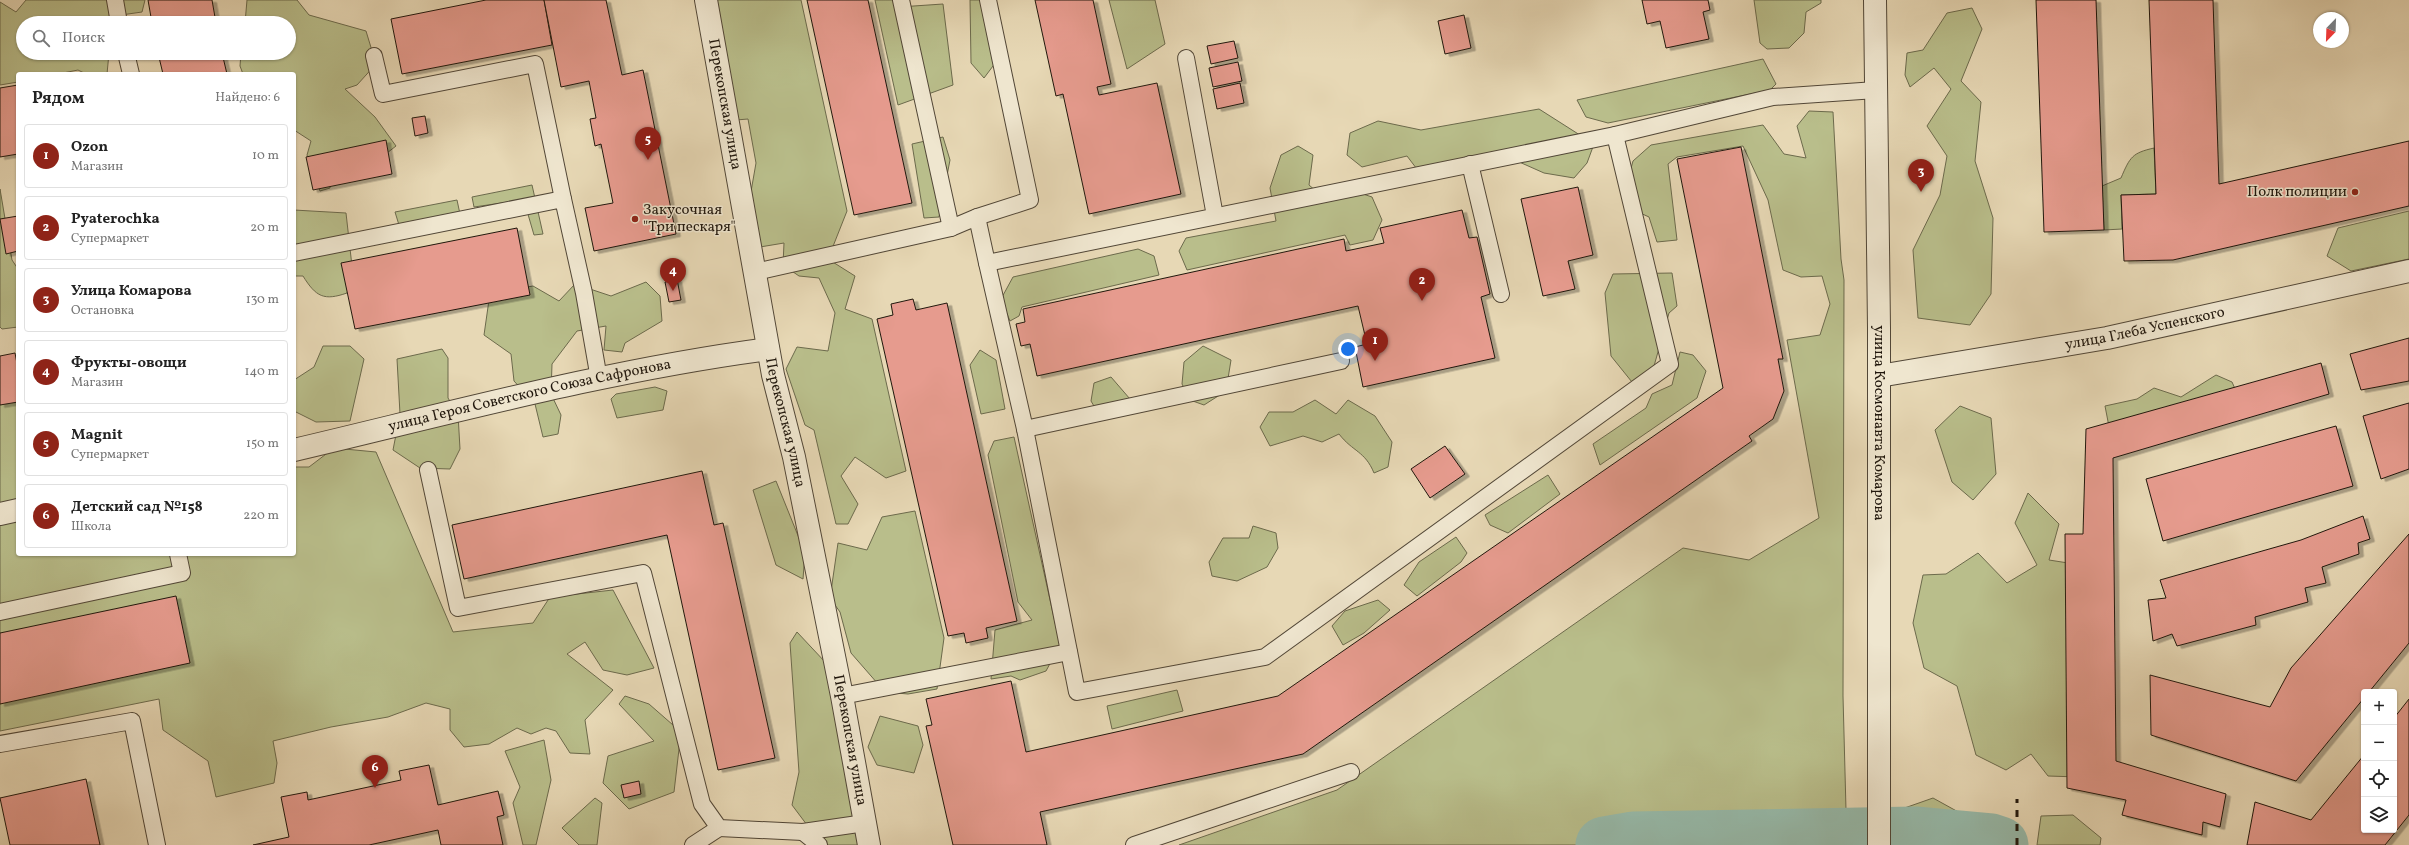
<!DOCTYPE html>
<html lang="ru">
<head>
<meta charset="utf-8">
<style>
  :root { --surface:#fff; --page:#f2f2f2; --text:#222; --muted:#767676; --line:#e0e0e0; --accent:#8f2418 }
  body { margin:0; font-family:Vollkorn,serif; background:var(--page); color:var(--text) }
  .controls { position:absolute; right:12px; bottom:12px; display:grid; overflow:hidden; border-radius:4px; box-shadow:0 1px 3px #0004 }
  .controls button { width:36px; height:36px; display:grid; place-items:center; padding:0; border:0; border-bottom:1px solid var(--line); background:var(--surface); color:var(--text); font:20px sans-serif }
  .compass { position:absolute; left:2313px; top:12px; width:36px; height:36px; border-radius:50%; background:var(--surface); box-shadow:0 1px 3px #0004; rotate:203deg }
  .you { position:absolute; left:1348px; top:349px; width:14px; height:14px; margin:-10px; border:3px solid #fff; border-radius:50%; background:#1a73e8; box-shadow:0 0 0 6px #1a73e833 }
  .badge { display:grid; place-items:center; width:26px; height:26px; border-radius:50%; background:var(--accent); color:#fff; font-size:13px; font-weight:700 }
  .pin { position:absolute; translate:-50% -33px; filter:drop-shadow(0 1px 2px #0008) }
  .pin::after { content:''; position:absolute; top:21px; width:14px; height:12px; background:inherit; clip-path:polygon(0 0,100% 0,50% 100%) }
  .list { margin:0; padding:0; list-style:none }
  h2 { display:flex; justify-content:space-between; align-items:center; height:52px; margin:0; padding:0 16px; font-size:17px }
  h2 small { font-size:13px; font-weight:400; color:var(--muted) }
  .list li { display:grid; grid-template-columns:26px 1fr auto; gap:12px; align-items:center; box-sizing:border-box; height:64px; margin:0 8px 8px; padding:0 8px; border:1px solid var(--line); border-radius:4px }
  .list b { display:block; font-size:15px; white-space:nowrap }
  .list p { margin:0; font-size:13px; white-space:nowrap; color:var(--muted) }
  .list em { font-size:13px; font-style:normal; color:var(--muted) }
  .icon { flex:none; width:22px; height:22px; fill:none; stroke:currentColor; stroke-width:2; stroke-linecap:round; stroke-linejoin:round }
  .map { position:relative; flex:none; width:2409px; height:845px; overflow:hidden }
  .search { position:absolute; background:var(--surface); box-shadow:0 1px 3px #0004; left:16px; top:16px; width:280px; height:44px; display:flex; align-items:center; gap:10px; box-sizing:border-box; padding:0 14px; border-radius:22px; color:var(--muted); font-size:15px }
  .panel { position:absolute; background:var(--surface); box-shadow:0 1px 3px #0004; left:16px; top:72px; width:280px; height:484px; border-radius:4px }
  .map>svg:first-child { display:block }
</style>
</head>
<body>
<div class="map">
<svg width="2409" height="845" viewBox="0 0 2409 845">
  <defs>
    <filter id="shadow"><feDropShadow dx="4.5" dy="2.5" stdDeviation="0" flood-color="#0004"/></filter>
  </defs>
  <rect width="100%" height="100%" fill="#e7d8b5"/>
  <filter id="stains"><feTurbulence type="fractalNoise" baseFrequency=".005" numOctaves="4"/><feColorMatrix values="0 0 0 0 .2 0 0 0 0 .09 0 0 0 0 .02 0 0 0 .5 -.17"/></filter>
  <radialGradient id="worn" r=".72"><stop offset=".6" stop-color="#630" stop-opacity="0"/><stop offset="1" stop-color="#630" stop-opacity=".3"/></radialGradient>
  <!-- green -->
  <g fill="#b9be8b" stroke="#6c6a4c">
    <polygon points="26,0 145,0 142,12 114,16 113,23 23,23 23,53 109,53 107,74 86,74 78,70 58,74 18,74 18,82 0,85 0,2 16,12"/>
    <polygon points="247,0 297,0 309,15 366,31 376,64 357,85 345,89 375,117 396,146 387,153 331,163 330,188 320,191 307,155 311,141 294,130 294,74 243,74 240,66 241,53 289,53 289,23 245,23"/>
    <polygon points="712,0 801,0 847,211 828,259 855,276 845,309 872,319 906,471 886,478 855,457 841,476 858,504 848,524 836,524 814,430 805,425 786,369 797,347 828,351 835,313 819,278 799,276 783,265 784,243 760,247 749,203 756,163 748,119 736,120"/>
    <polygon points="875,0 898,0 899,7 943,4 953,85 898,105"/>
    <polygon points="970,0 985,0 996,62 984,78 971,63"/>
    <polygon points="1109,0 1155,0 1165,44 1127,69"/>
    <polygon points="1754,0 1821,0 1821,3 1806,12 1804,33 1789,48 1767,49 1760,43"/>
    <polygon points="1972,8 1982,29 1961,81 1981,102 1975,161 1993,218 1991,294 1970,325 1918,318 1913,250 1940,195 1947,156 1927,126 1951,89 1934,68 1910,87 1905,75 1907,53 1923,50 1947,13"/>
    <polygon points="1763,59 1776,84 1770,90 1608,123 1586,117 1577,100"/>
    <polygon points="1539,109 1594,144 1587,163 1574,178 1544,173 1517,161 1426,181 1407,156 1362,167 1347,155 1350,133 1378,121 1421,130"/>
    <polygon points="1809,111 1833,112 1841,259 1844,280 1843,696 1846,810 1826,822 1823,845 1179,845 1337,790 1683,548 1749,560 1819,518 1787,340 1820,335 1830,304 1822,276 1801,277 1783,270 1768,200 1743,146 1677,157 1668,164 1677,240 1657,242 1649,217 1638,212 1630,172 1633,161 1651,145 1763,125 1784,154 1806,158 1797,126"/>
    <polygon points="943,137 950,160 939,217 924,218 912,144"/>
    <polygon points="1298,146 1313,155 1309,185 1324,198 1360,193 1372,197 1382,220 1373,240 1350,245 1345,235 1187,270 1179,251 1186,238 1276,221 1270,188 1281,155"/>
    <path d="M 2154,148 L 2156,194 L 2121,195 L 2122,229 L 2104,230 L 2102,186 L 2121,178 C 2130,157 2132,153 2154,148 Z"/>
    <polygon points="532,185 543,234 534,235 525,204 515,201 474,207 472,197"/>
    <polygon points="0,189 12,260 18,269 18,327 2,329 0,327"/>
    <polygon points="457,200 460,214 399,225 395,212"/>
    <path d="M 294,210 L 346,213 L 353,275 L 347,293 C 324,301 316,297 303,276 L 294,276 Z"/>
    <polygon points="2409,211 2409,259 2351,271 2327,256 2338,228"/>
    <polygon points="1138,249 1154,256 1159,275 1022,307 1019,316 1010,321 1001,299 1013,277"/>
    <polygon points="1672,273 1677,306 1669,313 1654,366 1640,392 1611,356 1605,293 1613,274"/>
    <polygon points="646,282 660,296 662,321 625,343 622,352 604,350 606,326 577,331 552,364 551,394 561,415 558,434 543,437 535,404 514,381 511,354 484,335 490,293 533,286 559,301 575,284 611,296"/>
    <polygon points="323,346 350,346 364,359 350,421 316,422 294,411 294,380 314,367"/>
    <polygon points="1203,346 1231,360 1226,391 1204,405 1190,400 1182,384 1184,362"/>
    <polygon points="442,349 448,358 448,398 458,414 460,449 450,469 420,468 393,450 400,414 397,359"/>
    <polygon points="980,350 996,360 1005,409 981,414 970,365"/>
    <polygon points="1680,352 1693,355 1706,371 1697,398 1600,465 1593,444 1646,408 1652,394 1672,385"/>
    <polygon points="2216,375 2232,382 2240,400 2111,437 2105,406 2137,399 2154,388 2181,397"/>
    <polygon points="1111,377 1130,399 1101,418 1091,401 1094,383"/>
    <polygon points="655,387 667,391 663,410 617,418 611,399 616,394"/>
    <polygon points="18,391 18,554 294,554 294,467 309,467 334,448 376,452 453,632 533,623 550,597 613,590 654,668 627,675 603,670 585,642 567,654 613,690 585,720 590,754 570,753 556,731 546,728 531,734 517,728 489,744 464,747 450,730 450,709 426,703 388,717 331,727 273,741 277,763 274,783 216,797 208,761 163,730 159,699 0,731 0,395"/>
    <path d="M 1315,400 L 1336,414 L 1348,400 L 1375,416 L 1392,442 L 1388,467 L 1374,473 C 1365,451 1353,452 1339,434 L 1322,442 L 1303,436 L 1270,446 L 1260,427 L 1269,412 L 1293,412 Z"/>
    <polygon points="1960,406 1991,418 1996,474 1973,500 1952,482 1935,430"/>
    <polygon points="1014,437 1060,645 1046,671 1020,680 1011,676 991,679 995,630 1032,620 1018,602 988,455 994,441"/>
    <polygon points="1548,475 1560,494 1508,533 1490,525 1485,515"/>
    <polygon points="776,481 805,553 803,579 776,565 753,490"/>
    <polygon points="2028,493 2059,524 2049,560 2081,565 2079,777 2048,776 2031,754 2006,770 1976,755 1957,686 1924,668 1913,623 1923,575 1946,574 1978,553 2007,583 2037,565 2015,523"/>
    <polygon points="915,511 944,638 937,689 908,694 885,692 851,653 840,612 830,598 838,543 867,550 882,517"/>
    <polygon points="1253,526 1276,533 1278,548 1267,567 1237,581 1212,576 1209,562 1223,538 1249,538"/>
    <polygon points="1456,537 1467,553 1461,562 1417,596 1404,585 1419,562"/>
    <polygon points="1378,600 1390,610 1364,633 1343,645 1332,626 1345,611"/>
    <polygon points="797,632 826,663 862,845 822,845 792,805 799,772 790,643"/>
    <polygon points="1177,690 1183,711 1112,729 1107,706"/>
    <polygon points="625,696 649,704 681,732 674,792 629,809 603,783 608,756 654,741 619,704"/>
    <polygon points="880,716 918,726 923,745 914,773 877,765 868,747"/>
    <polygon points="544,740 551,780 536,845 523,845 513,803 520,787 505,751"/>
    <polygon points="595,798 602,803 597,845 579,845 562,828"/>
    <polygon points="1933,798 1971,819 1977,845 1896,845 1896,811"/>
    <polygon points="2073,815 2101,838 2100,845 2037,845 2041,816"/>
  </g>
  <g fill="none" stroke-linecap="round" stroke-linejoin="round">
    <!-- river -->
    <polyline stroke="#97baaa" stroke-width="57" points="1604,845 1633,840 1915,835 1991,842 2000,845"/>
  </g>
  <!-- building -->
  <g fill="#e69b8e" stroke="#20170d" filter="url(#shadow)">
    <polygon points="148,0 212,0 216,23 152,23"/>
    <polygon points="486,0 544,0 552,45 402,74 391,19"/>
    <polygon points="544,0 606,0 622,75 643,70 676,234 594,251 585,208 613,203 601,144 595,146 590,119 596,118 589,81 561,87"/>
    <polygon points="807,0 868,0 912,203 854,215"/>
    <polygon points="1035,0 1093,0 1111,84 1097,87 1099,95 1157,83 1181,194 1089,214 1063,94 1056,96"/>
    <polygon points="1642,0 1708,0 1710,10 1703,12 1709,39 1666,48 1660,21 1647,24"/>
    <polygon points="2036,0 2096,0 2104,230 2044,232"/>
    <polygon points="2149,0 2213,0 2219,184 2409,141 2409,206 2173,260 2124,261 2121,195 2156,194"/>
    <polygon points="1464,15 1471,48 1445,54 1438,21"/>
    <polygon points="1234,41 1238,58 1211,64 1207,46"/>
    <polygon points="158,53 222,53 227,74 163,74"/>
    <polygon points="1238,62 1242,81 1213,87 1209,68"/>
    <polygon points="1240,83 1244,103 1217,109 1213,89"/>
    <polygon points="18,85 18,154 0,157 0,88"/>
    <polygon points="425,116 428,133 415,136 412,118"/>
    <polygon points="386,140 392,174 313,190 306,157"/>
    <polygon points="1741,147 1783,359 1778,359 1784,391 1773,419 1749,436 1752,441 1303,754 1040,812 1047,845 953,845 926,726 932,725 926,699 1011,681 1026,752 1278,696 1723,388 1677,159"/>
    <polygon points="1578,187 1593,255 1568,261 1575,289 1543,296 1521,199"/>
    <polygon points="1462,210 1469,238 1477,237 1490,294 1481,297 1495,358 1363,387 1355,347 1367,344 1358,306 1037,376 1030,344 1021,346 1016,324 1025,322 1023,309 1344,239 1346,251 1384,243 1380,228"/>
    <polygon points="18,216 18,251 6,254 0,219"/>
    <polygon points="517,228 530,295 355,329 341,263"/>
    <polygon points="677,279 681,300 669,302 665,282"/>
    <polygon points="913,299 916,310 947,303 1017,621 986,628 988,638 966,643 964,633 948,636 877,319 893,315 891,304"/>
    <polygon points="2409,338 2409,381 2361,390 2350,354"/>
    <polygon points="15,353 18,369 18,402 0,405 0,356"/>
    <polygon points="2321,363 2329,394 2113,458 2116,761 2226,794 2220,827 2203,822 2202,835 2122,815 2126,800 2067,788 2065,534 2083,534 2086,429"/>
    <polygon points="2409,403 2409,469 2381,479 2363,416"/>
    <polygon points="2336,426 2353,486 2163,541 2146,479"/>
    <polygon points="1445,446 1465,474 1430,498 1411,469"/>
    <polygon points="702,471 714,525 723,523 775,758 718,770 667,535 464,579 452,525"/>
    <polygon points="2363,516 2370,539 2358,543 2359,554 2322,567 2326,583 2305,588 2308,602 2255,617 2256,625 2177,646 2172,634 2153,641 2148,600 2166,598 2160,580 2301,540"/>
    <polygon points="2409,534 2409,643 2369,692 2364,692 2364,698 2296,781 2151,735 2150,675 2270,707 2291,668"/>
    <polygon points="176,596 190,663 0,704 0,633"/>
    <polygon points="2409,699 2409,815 2385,845 2247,845 2255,802 2311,820 2364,755 2364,830 2394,830 2394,718"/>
    <polygon points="429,765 438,805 498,791 504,815 497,817 503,845 441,845 438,830 369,845 253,845 289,837 281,797 307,792 308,800 401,780 399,771"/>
    <polygon points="86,779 100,845 10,845 0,798"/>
    <polygon points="639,781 641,794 624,798 621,785"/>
  </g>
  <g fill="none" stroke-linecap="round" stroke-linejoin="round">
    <!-- service casing -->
    <g stroke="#524737" stroke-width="18">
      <g id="service">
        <polyline points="115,0 119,23"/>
        <polyline points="901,0 951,228"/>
        <polyline points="126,53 131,74"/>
        <polyline points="374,56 383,94 535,64 563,199"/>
        <polyline points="1186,58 1215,216"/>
        <polyline points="1470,164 1501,294"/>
        <polyline points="977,217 1030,200 988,0"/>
        <polyline points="294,253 563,199 584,293 599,379"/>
        <polyline points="987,263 1025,429 1077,692 1265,657 1670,364 1615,135"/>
        <polyline points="755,272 951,228 977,217 987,263 1615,135 1773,97 1876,90"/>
        <polyline points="1025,429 1341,361"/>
        <polyline points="428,470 458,608 643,573 702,804 719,828 803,832 865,823"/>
        <polyline points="0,612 182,573 178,554"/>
        <polyline points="842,696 1069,652"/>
        <polyline points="0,744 132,721 157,845"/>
        <polyline points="803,832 819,845"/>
        <polyline points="693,845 719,828"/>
        <polyline points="1134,845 1351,772"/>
      </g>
    </g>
    <!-- minor casing -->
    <g stroke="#524737" stroke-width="24">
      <g id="minor">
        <path id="s1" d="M 706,0 L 773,375 L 794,457 L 842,696 L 869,845"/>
        <path id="s2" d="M 1879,376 L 2107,338 L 2409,271"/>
        <path id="s3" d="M 294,450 C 451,413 608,370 768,349"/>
        <polyline points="0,514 18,510"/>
      </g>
    </g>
    <!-- tertiary casing -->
    <g stroke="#524737" stroke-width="24">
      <g id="tertiary">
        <path id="s4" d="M 1875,0 L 1879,328 L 1879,845"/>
      </g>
    </g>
    <!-- service -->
    <use href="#service" stroke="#efe6cf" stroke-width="16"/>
    <!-- minor -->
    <use href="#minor" stroke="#efe6cf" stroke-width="22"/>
    <!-- tertiary -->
    <use href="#tertiary" stroke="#efe6cf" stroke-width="22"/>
    <!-- rail -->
    <polyline stroke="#20170d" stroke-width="3" stroke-dasharray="7 7" stroke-linecap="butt" points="2017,845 2017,799"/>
  </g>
  <!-- markers -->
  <g fill="#8f2418" stroke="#efe6cf" stroke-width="1.5">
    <circle cx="2355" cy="192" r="4"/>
    <circle cx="635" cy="219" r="4"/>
  </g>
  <g text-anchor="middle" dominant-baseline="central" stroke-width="3" stroke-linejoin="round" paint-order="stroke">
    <!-- street labels -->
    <g font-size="15" fill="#20170d" stroke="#efe6cf">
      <text stroke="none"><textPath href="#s1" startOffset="106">Перекопская улица</textPath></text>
      <text stroke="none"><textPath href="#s2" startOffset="270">улица Глеба Успенского</textPath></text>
      <text stroke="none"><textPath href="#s3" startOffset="242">улица Героя Советского Союза Сафронова</textPath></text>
      <text stroke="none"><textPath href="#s4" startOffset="423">улица Космонавта Комарова</textPath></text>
      <text stroke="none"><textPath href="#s1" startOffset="430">Перекопская улица</textPath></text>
      <text stroke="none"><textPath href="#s1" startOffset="754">Перекопская улица</textPath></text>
    </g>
    <!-- poi labels -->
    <g font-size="15" fill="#20170d" stroke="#efe6cf" text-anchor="end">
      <text x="2347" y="192">Полк полиции</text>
      <text x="643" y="210" text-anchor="start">Закусочная<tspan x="643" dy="17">"Три пескаря"</tspan></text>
    </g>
  </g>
  <rect width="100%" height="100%" filter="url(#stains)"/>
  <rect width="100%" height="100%" fill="url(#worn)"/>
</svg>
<div class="controls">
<button>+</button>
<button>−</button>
<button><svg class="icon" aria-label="locate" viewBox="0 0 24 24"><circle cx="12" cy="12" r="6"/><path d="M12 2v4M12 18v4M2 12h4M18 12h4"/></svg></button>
<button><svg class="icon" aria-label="layers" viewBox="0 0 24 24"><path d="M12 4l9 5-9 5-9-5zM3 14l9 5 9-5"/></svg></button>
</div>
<svg class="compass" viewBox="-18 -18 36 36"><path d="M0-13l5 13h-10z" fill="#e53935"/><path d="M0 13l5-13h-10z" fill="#767676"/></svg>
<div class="you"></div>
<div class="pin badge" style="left:1375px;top:361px">1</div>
<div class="pin badge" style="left:1422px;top:301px">2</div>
<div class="pin badge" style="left:1921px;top:192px">3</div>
<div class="pin badge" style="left:673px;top:291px">4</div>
<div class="pin badge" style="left:648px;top:160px">5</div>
<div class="pin badge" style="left:375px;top:788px">6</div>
<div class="search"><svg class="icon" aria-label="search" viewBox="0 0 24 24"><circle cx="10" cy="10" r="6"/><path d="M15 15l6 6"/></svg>Поиск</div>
<section class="panel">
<h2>Рядом<small>Найдено: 6</small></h2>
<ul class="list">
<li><span class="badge">1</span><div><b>Ozon</b><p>Магазин</p></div><em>10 m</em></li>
<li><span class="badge">2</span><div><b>Pyaterochka</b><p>Супермаркет</p></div><em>20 m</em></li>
<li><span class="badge">3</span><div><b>Улица Комарова</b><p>Остановка</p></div><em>130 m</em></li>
<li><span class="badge">4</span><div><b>Фрукты-овощи</b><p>Магазин</p></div><em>140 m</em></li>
<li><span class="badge">5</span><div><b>Magnit</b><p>Супермаркет</p></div><em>150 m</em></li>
<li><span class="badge">6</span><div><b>Детский сад №158</b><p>Школа</p></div><em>220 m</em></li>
</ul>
</section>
</div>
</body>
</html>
